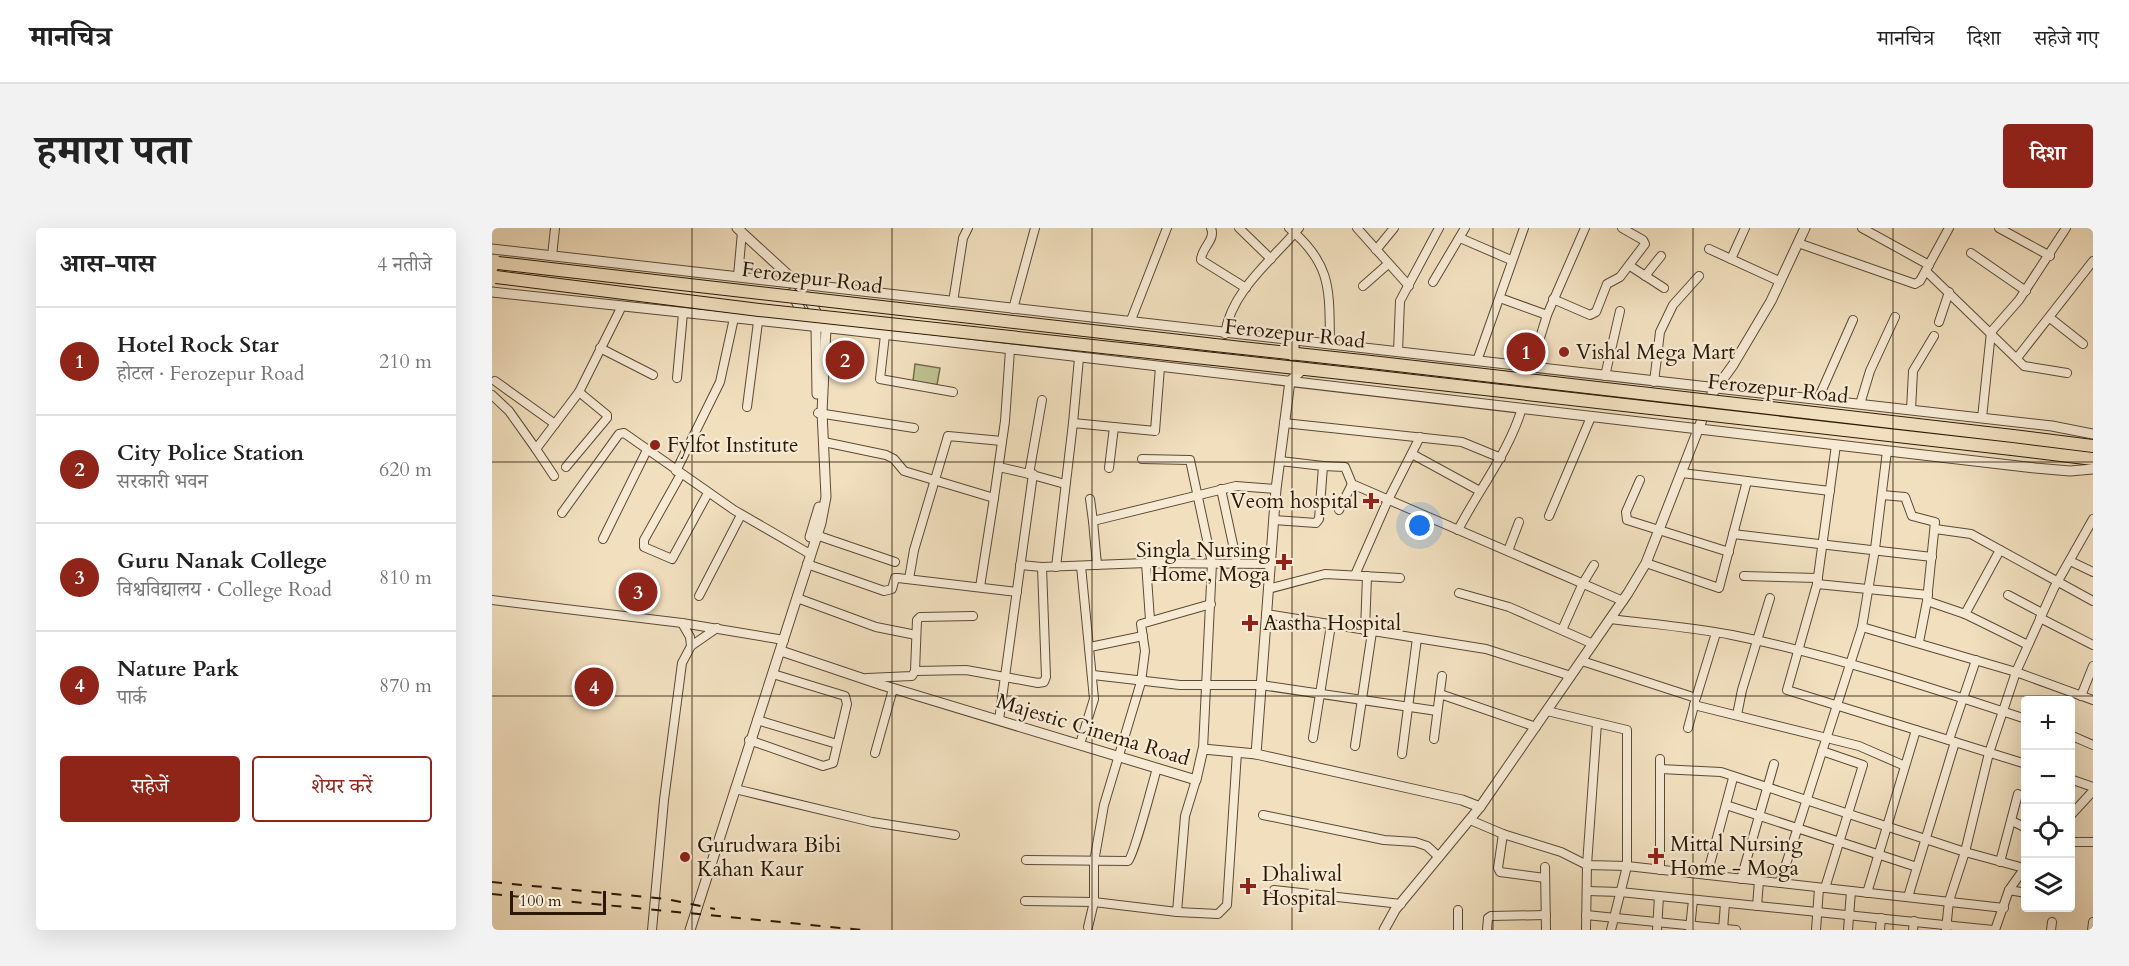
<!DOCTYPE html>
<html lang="hi">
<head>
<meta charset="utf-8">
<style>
  :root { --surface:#fff; --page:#f2f2f2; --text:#222; --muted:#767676; --line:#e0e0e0; --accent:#8f2418 }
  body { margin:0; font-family:Cardo,"Noto Serif Devanagari",serif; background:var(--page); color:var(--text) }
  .controls { position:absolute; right:18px; bottom:18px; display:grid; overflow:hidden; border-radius:6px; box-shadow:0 6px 24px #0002 }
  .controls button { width:54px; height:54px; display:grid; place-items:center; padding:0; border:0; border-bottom:2px solid var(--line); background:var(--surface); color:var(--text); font:30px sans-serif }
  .scale { position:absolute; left:18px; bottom:15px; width:96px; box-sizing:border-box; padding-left:6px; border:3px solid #2a1906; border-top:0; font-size:16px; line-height:21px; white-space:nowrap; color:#2a1906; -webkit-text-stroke:4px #f6ead5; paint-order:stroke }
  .you { position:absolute; left:928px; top:298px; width:21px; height:21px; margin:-15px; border:4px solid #fff; border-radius:50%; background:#1a73e8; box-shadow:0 0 0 9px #1a73e833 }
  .badge { display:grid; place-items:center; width:39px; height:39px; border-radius:50%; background:var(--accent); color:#fff; font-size:20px; font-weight:700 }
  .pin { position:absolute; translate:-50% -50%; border:3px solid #fff; box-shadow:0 2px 6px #0006 }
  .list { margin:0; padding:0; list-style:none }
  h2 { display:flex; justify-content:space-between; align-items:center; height:78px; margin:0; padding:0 24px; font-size:26px }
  h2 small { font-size:20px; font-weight:400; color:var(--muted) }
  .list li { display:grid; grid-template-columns:39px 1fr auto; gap:18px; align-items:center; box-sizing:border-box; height:108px; padding:0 24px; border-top:2px solid var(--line) }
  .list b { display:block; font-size:22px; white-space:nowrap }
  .list p { margin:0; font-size:20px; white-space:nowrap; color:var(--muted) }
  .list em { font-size:20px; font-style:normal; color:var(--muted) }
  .actions { display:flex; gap:12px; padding:18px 24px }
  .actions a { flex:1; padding:14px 0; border:2px solid var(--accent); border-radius:6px; text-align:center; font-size:21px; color:var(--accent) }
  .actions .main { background:var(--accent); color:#fff }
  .icon { flex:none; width:33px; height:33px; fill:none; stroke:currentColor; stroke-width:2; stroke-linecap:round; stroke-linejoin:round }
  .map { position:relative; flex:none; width:1601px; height:702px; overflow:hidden; border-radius:6px }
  header { display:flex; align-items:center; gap:36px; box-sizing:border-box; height:84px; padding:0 30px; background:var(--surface); border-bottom:2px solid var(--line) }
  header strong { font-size:28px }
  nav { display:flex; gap:33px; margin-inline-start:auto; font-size:21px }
  .intro { display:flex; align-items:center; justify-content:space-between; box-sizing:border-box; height:144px; padding:0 36px }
  h1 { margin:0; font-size:42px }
  .button { padding:15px 27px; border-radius:6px; background:var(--accent); color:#fff; font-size:21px; font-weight:700 }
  main { display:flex; gap:36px; padding:0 36px }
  aside { flex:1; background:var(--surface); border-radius:6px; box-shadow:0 6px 24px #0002 }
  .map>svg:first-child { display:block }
</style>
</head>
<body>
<header>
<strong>मानचित्र</strong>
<nav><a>मानचित्र</a><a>दिशा</a><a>सहेजे गए</a></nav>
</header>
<div class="intro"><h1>हमारा पता</h1><a class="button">दिशा</a></div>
<main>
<aside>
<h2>आस-पास<small>4 नतीजे</small></h2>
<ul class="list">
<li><span class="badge">1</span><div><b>Hotel Rock Star</b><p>होटल · Ferozepur Road</p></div><em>210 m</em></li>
<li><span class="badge">2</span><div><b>City Police Station</b><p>सरकारी भवन</p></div><em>620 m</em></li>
<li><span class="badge">3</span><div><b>Guru Nanak College</b><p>विश्वविद्यालय · College Road</p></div><em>810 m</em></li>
<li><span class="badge">4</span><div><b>Nature Park</b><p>पार्क</p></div><em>870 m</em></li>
</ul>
<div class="actions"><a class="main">सहेजें</a><a>शेयर करें</a></div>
</aside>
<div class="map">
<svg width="1601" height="702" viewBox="0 0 1601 702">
  <rect width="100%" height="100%" fill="#f1dfbe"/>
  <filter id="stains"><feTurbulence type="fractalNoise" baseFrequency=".00333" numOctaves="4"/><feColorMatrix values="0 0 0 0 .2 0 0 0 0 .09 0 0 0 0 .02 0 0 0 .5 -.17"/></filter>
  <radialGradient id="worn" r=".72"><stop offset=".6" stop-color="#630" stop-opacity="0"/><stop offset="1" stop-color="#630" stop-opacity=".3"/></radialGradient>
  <!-- green -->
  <polygon fill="#bdc18f" stroke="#746d4a" stroke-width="1.5" points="423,136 448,140 445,157 421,153"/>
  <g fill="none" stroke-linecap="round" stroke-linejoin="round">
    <!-- minor casing -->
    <g stroke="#5c4a34" stroke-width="10">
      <g id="minor">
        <path d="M 719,0 C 724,12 709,20 709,32 L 754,60"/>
        <polyline points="747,0 779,31"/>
        <path d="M 797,0 C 841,37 837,63 838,116"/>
        <polyline points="865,0 917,58"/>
        <polyline points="1370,0 1437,37"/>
        <polyline points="1507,0 1558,28"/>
        <polyline points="968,10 1019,32"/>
        <polyline points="1306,15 1423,56 1428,53 1457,0"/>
        <polyline points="1217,21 1287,53"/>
        <polyline points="884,22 902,0"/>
        <polyline points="1479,25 1534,63"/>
        <polyline points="60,28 63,0"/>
        <polyline points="1239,31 1253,0"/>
        <polyline points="1138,38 1172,60"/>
        <polyline points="1434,43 1532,138 1575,145"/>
        <polyline points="246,48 250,4"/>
        <polyline points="1153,48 1169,28"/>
        <polyline points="941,54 973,0"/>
        <polyline points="871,58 896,36"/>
        <polyline points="1008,70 1055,87"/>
        <polyline points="1061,71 1098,87 1104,84 1115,56 1128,49 1153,16 1151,12 1130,0"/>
        <polyline points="461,74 471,10 476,0"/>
        <polyline points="521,81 543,0"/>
        <polyline points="1558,90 1591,116"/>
        <polyline points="639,92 675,0"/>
        <polyline points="1447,94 1457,64"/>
        <path d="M 733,106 C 739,63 781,31 807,0"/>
        <polyline points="393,107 388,151 461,164"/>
        <polyline points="108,120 161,147"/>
        <polyline points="906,124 908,73 947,0"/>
        <polyline points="1525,130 1601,33"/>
        <polyline points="985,133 1032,0"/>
        <polyline points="1039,139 1055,87 1093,0"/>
        <polyline points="1113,148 1128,83"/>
        <polyline points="185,150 191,85"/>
        <polyline points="3,153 63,196"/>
        <polyline points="1162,154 1168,104 1181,77 1207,48"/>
        <polyline points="0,167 17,183 44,221"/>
        <polyline points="1326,171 1361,92"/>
        <polyline points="550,172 537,246 573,256"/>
        <polyline points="1368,176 1378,143 1403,89"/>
        <polyline points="255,179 266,94"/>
        <polyline points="1419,182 1421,143 1442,108"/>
        <polyline points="326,185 422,200"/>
        <polyline points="1490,190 1499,104 1527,72 1574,0"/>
        <polyline points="581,195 587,130"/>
        <polyline points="792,195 970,214 1009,230"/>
        <polyline points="332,214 394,227 402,231 412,243 502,270 513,193 518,122"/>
        <polyline points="1344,217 1325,356 1295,462 1534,536"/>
        <polyline points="920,226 986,262"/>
        <polyline points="650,231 698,232 720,335 711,521"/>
        <polyline points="831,238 853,239 860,256 1131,373"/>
        <polyline points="74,239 115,190 115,187 87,164"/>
        <polyline points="507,239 537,246"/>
        <polyline points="617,240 622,199"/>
        <polyline points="184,243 228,154 242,90"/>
        <polyline points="1190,245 1338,263"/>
        <polyline points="189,246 152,312 152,319 180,331 216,265"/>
        <polyline points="62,248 44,221 87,164 130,78"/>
        <polyline points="1148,252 1134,284 1135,292 1237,324"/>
        <polyline points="729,261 745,335"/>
        <polyline points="1390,267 1413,269 1420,288 1443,294 1435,373 1427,414"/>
        <polyline points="598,271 601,293"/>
        <polyline points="847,282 860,256"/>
        <polyline points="70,285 127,206 132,205 242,282 318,326"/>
        <polyline points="1057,288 1099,189"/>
        <polyline points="782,292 824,295 827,291 831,238 788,233"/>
        <polyline points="1443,301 1479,306 1601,373"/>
        <path d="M 966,302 C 987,261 1017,224 1030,180"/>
        <polyline points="1241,306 1440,329"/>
        <polyline points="324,307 403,334"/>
        <polyline points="111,311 155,222"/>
        <polyline points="1016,323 1027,294"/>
        <polyline points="1578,333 1601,344"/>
        <polyline points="654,335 658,392"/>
        <polyline points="1154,335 1227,360 1255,253"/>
        <polyline points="315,336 392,363 400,361 403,350 406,350 525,364"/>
        <polyline points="605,337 601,293 744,258 784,261"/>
        <polyline points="550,339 654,335 778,336"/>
        <polyline points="564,339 581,195 663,203 668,139"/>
        <polyline points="863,347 896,272 928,209"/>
        <polyline points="1252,348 1326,350"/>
        <polyline points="417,351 422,322 456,208 510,213"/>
        <polyline points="1325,356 1436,367"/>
        <polyline points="488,359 502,270"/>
        <polyline points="776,361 833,346 908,350"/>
        <polyline points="967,365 1017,379 1101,416"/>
        <polyline points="1516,367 1550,385"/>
        <polyline points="207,368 249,287"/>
        <polyline points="305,370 384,399 424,407"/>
        <polyline points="0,372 190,395 292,412"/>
        <polyline points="1435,373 1473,386 1536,417"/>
        <polyline points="774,386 994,421 1079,448"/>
        <polyline points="1473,386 1508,322"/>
        <polyline points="1548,390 1601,417"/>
        <path d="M 1118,391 C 1159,396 1200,399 1240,407 C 1340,427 1437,459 1534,491"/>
        <polyline points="190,395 198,409 199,418"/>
        <polyline points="1370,399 1524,444 1601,472"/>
        <polyline points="1070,402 1091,355 1102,337"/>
        <polyline points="873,403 875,348"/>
        <polyline points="598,419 651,408"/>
        <polyline points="1090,433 1204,470 1224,405"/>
        <polyline points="423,443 474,442 546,455 552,454 554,449 550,339 528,337"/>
        <polyline points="601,447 688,457 769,457 945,483"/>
        <polyline points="375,450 420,448 423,443 425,392 428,389 481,388"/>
        <polyline points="948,466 1044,499"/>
        <polyline points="1589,468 1601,438"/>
        <polyline points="1202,477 1367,518 1413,538"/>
        <polyline points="1055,483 1135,502 1135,638 1119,702"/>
        <polyline points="1245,487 1250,462 1278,370"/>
        <polyline points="265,492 345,516"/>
        <polyline points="507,492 541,246"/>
        <polyline points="1196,500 1203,474"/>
        <polyline points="1578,507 1601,517"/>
        <polyline points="821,510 839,397"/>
        <polyline points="942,511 950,448"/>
        <polyline points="257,512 331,538 341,535 355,476 353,468 281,446"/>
        <polyline points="1457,512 1484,432"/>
        <polyline points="588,516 602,471 589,338"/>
        <polyline points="863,518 880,404"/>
        <polyline points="1330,523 1371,537 1333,660"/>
        <polyline points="383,525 401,461"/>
        <polyline points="910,526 925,410"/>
        <polyline points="1168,541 1229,544 1473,624 1532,640"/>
        <polyline points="1578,551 1601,559"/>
        <polyline points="243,561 380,594 463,607"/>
        <polyline points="1234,577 1425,639"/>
        <polyline points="771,587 892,612 923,614 935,618 947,629"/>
        <polyline points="1578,588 1601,563"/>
        <polyline points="978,592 1011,606 1069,624 1095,637 1135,638 1512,680"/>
        <polyline points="1520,593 1534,600"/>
        <polyline points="1011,606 1006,640 1008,644 1053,650"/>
        <polyline points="1578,614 1601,614"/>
        <path d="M 534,632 L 636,633 C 642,628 661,554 665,540"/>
        <polyline points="1508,634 1526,566"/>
        <polyline points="1053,639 1054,702"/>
        <polyline points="1168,642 1168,531"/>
        <polyline points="1215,647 1241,550"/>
        <polyline points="1249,651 1282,536"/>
        <polyline points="1288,655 1370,399 1383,321 1395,223"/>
        <polyline points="782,662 909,676"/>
        <polyline points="1517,662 1534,665"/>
        <polyline points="1095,663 1128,664 1501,702"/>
        <polyline points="1375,665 1424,502"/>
        <polyline points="1416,669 1463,514"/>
        <polyline points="533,673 602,674 685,684 693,588 704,552"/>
        <polyline points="1265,678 1267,653"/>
        <polyline points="685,684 726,686 735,677 745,524"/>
        <polyline points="1094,687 1244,702"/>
        <polyline points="596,699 602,674 602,634 612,577 649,454 653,423 649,396 719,376"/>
        <polyline points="1198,700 1201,672"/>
        <polyline points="160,702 172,572 190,435 199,418 225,400"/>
        <polyline points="966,702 966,682"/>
        <polyline points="995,702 996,690 999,688 1054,687"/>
        <polyline points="1094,702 1095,637 1105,495"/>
        <polyline points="1165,702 1167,668"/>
        <polyline points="1231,702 1233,675"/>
        <polyline points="1324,702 1327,660"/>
        <polyline points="1356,702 1359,663"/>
        <polyline points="1388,702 1389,690"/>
        <polyline points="1421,702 1422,693"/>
        <polyline points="1454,702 1457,673 1473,624 1497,525 1524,444 1562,360 1601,291"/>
        <polyline points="1503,702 1517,662 1534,638"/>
        <polyline points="1559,702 1560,694"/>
        <polyline points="1600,702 1601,694"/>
      </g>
    </g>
    <!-- tertiary casing -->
    <g stroke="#5c4a34" stroke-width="11">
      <g id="tertiary">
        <polyline points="245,0 305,55"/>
        <polyline points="0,21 1560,198 1601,206"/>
        <polyline points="0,64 347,101 1543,240 1578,243 1601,241"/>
        <polyline points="300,65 310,85 324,99 325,166"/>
        <polyline points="318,309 327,279"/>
        <polyline points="289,423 390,457 704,552 711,521 764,526 970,572 988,579"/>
        <polyline points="764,526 784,261 798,153 810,142"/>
        <polyline points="198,702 329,295 334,269 330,184 334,100 315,69"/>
        <polyline points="892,702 903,682 988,579 1136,365 1154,335 1220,166 1241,137 1279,73 1313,0"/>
      </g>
    </g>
    <!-- trunk casing -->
    <g stroke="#2a1906" stroke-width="14">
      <g id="trunk">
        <polyline points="723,117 879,134"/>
        <polyline points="800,126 801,112"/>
        <polyline points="722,131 877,148"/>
        <polyline points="1521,208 1601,218"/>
        <polyline points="1520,221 1601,231"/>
      </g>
    </g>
    <!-- minor -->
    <use href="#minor" stroke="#f6ead5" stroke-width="8"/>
    <!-- tertiary -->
    <use href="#tertiary" stroke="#f6ead5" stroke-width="9"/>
    <!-- trunk -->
    <use href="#trunk" stroke="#f1dfbe" stroke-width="12"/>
    <!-- rail -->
    <g stroke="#2a1906" stroke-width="2" stroke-dasharray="10 10" stroke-linecap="butt">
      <polyline points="0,654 174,671 223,681"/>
      <polyline points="0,666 370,702"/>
    </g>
    <!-- trunk-bridge casing -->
    <g stroke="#2a1906" stroke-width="14" stroke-linecap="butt">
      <g id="trunk-bridge">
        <polyline points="6,35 723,117"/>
        <polyline points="4,49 267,82 722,131"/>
        <polyline points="879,134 1521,208"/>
        <polyline points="877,148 1520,221"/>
      </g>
    </g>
    <!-- trunk-bridge -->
    <use href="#trunk-bridge" stroke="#f1dfbe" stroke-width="12"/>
  </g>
  <!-- grid -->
  <path fill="none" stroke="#2a1906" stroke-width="1.5" stroke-opacity="0.55" d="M 200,0 L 200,702M 400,0 L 400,702M 600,0 L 600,702M 800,0 L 800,702M 1001,0 L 1001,702M 1201,0 L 1201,702M 1401,0 L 1401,702M 0,234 L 1601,234M 0,468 L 1601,468"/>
  <!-- markers -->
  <g fill="#8f2418" stroke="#f6ead5" stroke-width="2">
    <circle cx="1072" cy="124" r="6"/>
    <circle cx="163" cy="217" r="6"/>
    <path d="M876 264h6v6h6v6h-6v6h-6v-6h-6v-6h6z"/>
    <path d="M789 325h6v6h6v6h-6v6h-6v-6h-6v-6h6z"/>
    <path d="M755 386h6v6h6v6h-6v6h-6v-6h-6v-6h6z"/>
    <path d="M1161 619h6v6h6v6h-6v6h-6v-6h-6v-6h6z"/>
    <circle cx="193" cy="629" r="6"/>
    <path d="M753 649h6v6h6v6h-6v6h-6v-6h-6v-6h6z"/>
  </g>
  <g text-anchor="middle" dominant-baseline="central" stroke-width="4.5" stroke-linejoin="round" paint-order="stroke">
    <!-- street labels -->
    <g font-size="21" fill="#2a1906" stroke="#f6ead5">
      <text transform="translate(320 50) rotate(7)">Ferozepur Road</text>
      <text transform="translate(803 106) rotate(6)">Ferozepur Road</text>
      <text transform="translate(1286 161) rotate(6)">Ferozepur Road</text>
      <text transform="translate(601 502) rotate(17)">Majestic Cinema Road</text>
    </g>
    <!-- poi labels -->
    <g font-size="21" fill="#2a1906" stroke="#f6ead5" text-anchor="start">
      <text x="1084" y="124">Vishal Mega Mart</text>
      <text x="175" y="217">Fylfot Institute</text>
      <text x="866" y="273" text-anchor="end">Veom hospital</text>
      <text x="778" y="322" text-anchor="end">Singla Nursing<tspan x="778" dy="24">Home, Moga</tspan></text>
      <text x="771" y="395">Aastha Hospital</text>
      <text x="1178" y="616">Mittal Nursing<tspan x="1178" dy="24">Home - Moga</tspan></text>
      <text x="205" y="617">Gurudwara Bibi<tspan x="205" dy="24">Kahan Kaur</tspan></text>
      <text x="770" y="646">Dhaliwal<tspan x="770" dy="24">Hospital</tspan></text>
    </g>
  </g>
  <rect width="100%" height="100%" filter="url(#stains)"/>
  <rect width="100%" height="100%" fill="url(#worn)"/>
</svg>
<div class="controls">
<button>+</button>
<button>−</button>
<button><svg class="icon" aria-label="locate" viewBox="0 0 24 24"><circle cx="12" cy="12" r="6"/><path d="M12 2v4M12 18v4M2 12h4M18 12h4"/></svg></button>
<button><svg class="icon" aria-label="layers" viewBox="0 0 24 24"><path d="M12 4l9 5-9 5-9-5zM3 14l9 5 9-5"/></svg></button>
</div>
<div class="scale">100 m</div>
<div class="you"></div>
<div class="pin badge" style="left:1034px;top:124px">1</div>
<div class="pin badge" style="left:353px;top:132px">2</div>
<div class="pin badge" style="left:146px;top:364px">3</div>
<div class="pin badge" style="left:102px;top:459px">4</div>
</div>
</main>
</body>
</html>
